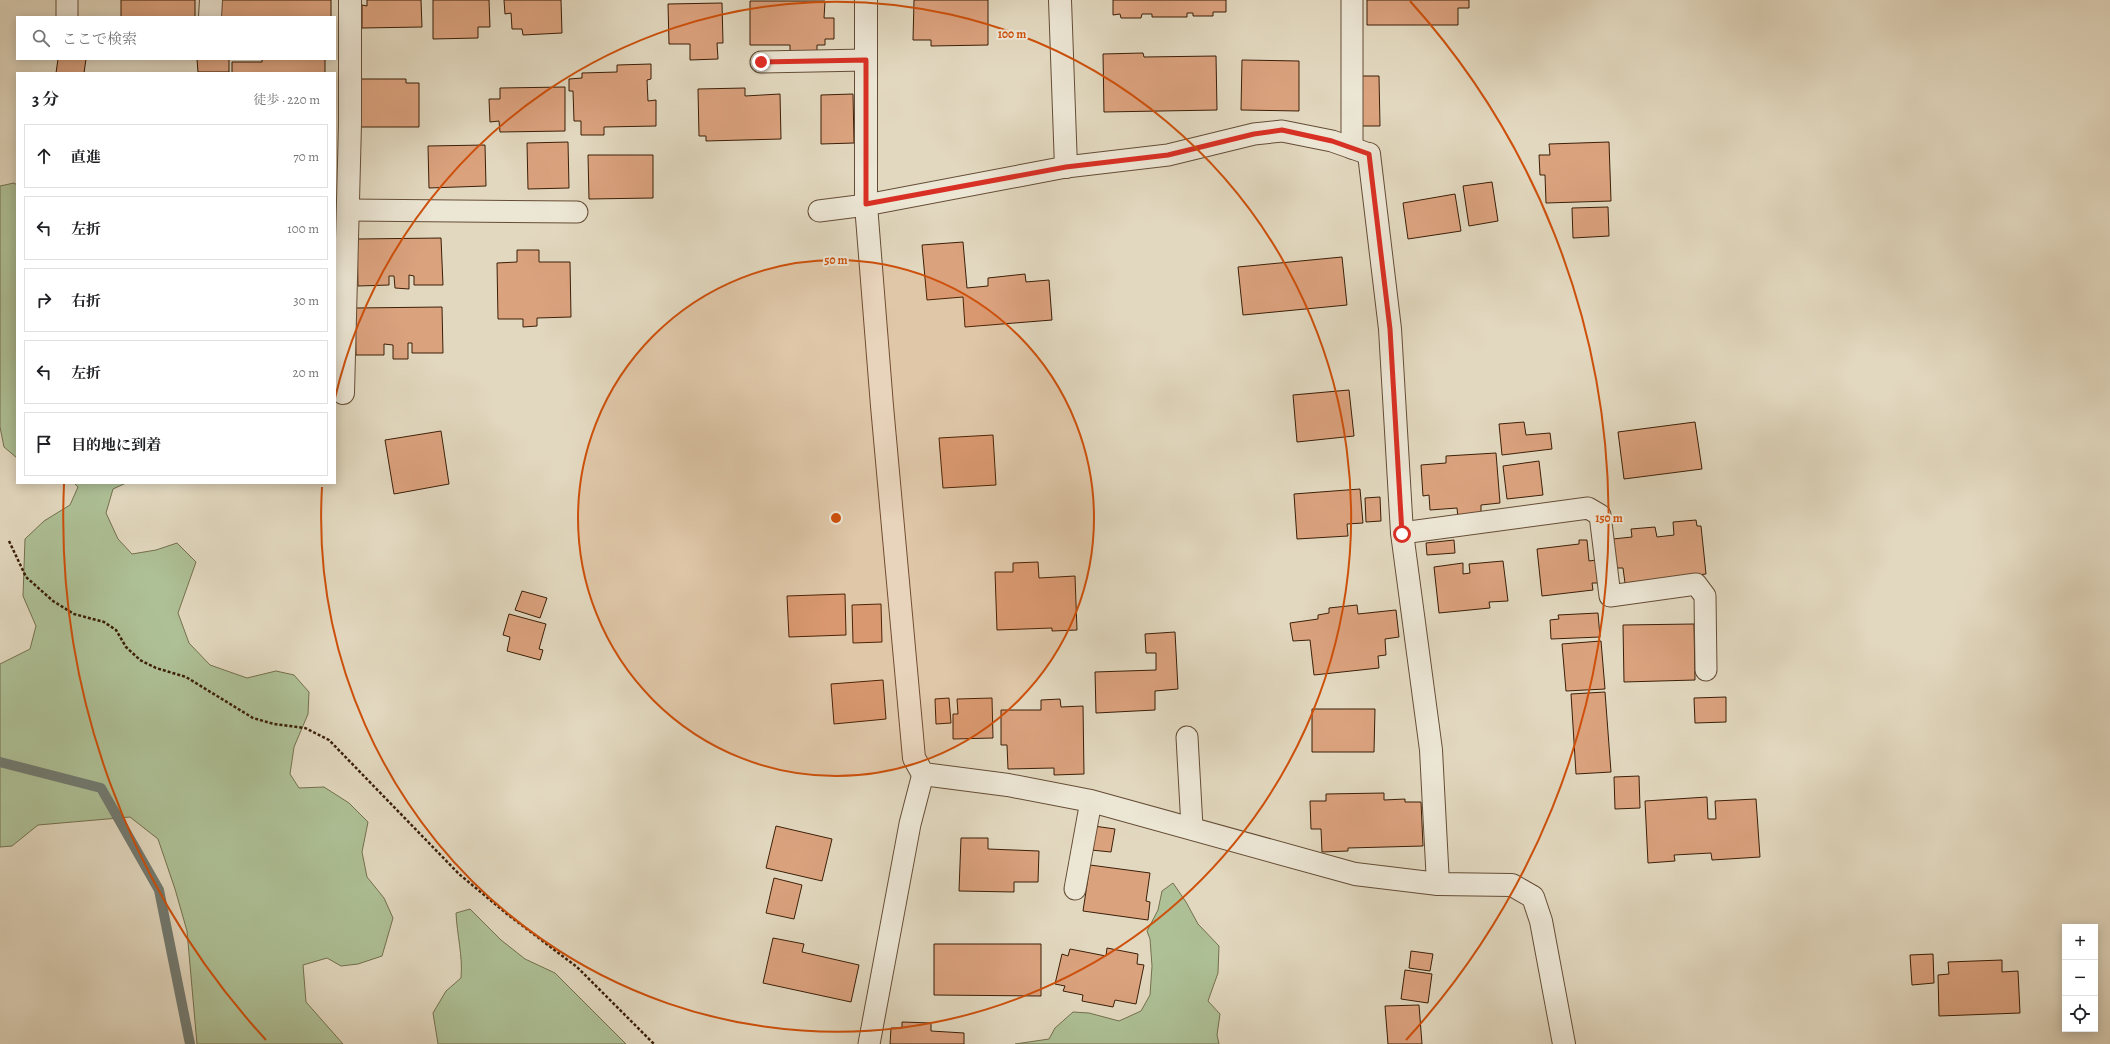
<!DOCTYPE html>
<html lang="ja">
<head>
<meta charset="utf-8">
<style>
  :root { --surface:#fff; --page:#f2f2f2; --text:#202124; --muted:#757577; --line:#e0e0e0 }
  body { margin:0; font-family:Alegreya,"Noto Serif JP",serif; background:var(--page); color:var(--text) }
  .controls { position:absolute; right:12px; bottom:12px; display:grid; overflow:hidden; border-radius:0px; box-shadow:0 2px 10px #0003 }
  .controls button { width:36px; height:36px; display:grid; place-items:center; padding:0; border:0; border-bottom:1px solid var(--line); background:var(--surface); color:var(--text); font:20px sans-serif }
  .stop { position:absolute; width:12px; height:12px; margin:-9px; border:3px solid #d93025; border-radius:50%; background:#fff }
  .stop.end { background:#d93025; border-color:#fff; box-shadow:0 1px 4px #0008 }
  .list { margin:0; padding:0; list-style:none }
  h2 { display:flex; justify-content:space-between; align-items:center; height:52px; margin:0; padding:0 16px; font-size:17px }
  h2 small { font-size:13px; font-weight:400; color:var(--muted) }
  .list li { display:grid; grid-template-columns:26px 1fr auto; gap:12px; align-items:center; box-sizing:border-box; height:64px; margin:0 8px 8px; padding:0 8px; border:1px solid var(--line); border-radius:0px }
  .list b { display:block; font-size:15px; white-space:nowrap }
  .list em { font-size:13px; font-style:normal; color:var(--muted) }
  .icon { flex:none; width:22px; height:22px; fill:none; stroke:currentColor; stroke-width:2; stroke-linecap:round; stroke-linejoin:round }
  .map { position:relative; flex:none; width:2110px; height:1044px; overflow:hidden }
  .search { position:absolute; background:var(--surface); box-shadow:0 2px 10px #0003; left:16px; top:16px; width:320px; height:44px; display:flex; align-items:center; gap:10px; box-sizing:border-box; padding:0 14px; border-radius:0px; color:var(--muted); font-size:15px }
  .panel { position:absolute; background:var(--surface); box-shadow:0 2px 10px #0003; left:16px; top:72px; width:320px; height:412px; border-radius:0px }
  .map>svg:first-child { display:block }
</style>
</head>
<body>
<div class="map">
<svg width="2110" height="1044" viewBox="0 0 2110 1044">
  <rect width="100%" height="100%" fill="#e2d8bf"/>
  <filter id="stains"><feTurbulence type="fractalNoise" baseFrequency=".005" numOctaves="4"/><feColorMatrix values="0 0 0 0 .2 0 0 0 0 .09 0 0 0 0 .02 0 0 0 .5 -.17"/></filter>
  <radialGradient id="worn" r=".72"><stop offset=".6" stop-color="#630" stop-opacity="0"/><stop offset="1" stop-color="#630" stop-opacity=".3"/></radialGradient>
  <!-- green -->
  <g fill="#aec096" stroke="#74704e">
    <polygon points="14,183 17,185 17,458 4,447 0,427 0,186"/>
    <polygon points="74,483 126,483 113,489 106,513 118,539 132,554 156,550 177,543 196,562 178,613 189,643 210,665 247,678 276,671 294,675 309,692 308,714 294,747 290,774 299,788 324,787 349,803 368,822 362,852 367,877 384,898 393,918 382,956 358,964 341,966 327,958 303,965 306,1002 343,1044 197,1044 187,931 175,889 158,839 130,817 38,825 12,846 0,847 0,664 30,649 36,626 23,596 25,539 44,521 70,505 78,487"/>
    <polygon points="1173,883 1186,902 1198,924 1219,946 1218,973 1208,1001 1220,1014 1217,1035 1219,1044 1015,1044 1049,1039 1055,1028 1073,1012 1089,1013 1119,1021 1141,1011 1150,995 1152,966 1150,939 1147,931 1158,910 1162,891"/>
    <path d="M 470,909 L 501,940 L 525,959 L 555,973 L 626,1044 L 438,1044 L 433,1013 L 446,991 L 461,978 C 463,956 457,935 456,913 Z"/>
  </g>
  <g fill="none" stroke-linecap="round" stroke-linejoin="round">
    <!-- stream -->
    <polyline stroke="#727b72" stroke-width="10" points="0,762 101,788 159,890 190,1044"/>
  </g>
  <!-- building -->
  <g fill="#dba27e" stroke="#3b1f07">
    <rect x="121" y="0" width="74" height="17"/>
    <rect x="221" y="0" width="110" height="17"/>
    <polygon points="367,0 421,0 422,27 362,28 362,5 367,6"/>
    <polygon points="433,0 489,0 490,27 478,27 478,38 433,39"/>
    <polygon points="504,0 561,0 562,33 523,35 522,29 512,29 511,13 505,14"/>
    <polygon points="914,0 988,0 988,45 931,46 931,40 913,40"/>
    <polygon points="1113,0 1226,0 1226,12 1213,12 1213,16 1193,16 1193,13 1187,13 1187,17 1152,17 1152,14 1142,14 1141,18 1121,18 1120,14 1113,15"/>
    <polygon points="1367,0 1469,0 1469,8 1458,8 1458,25 1367,25"/>
    <polygon points="750,1 825,1 824,18 834,18 834,39 825,39 825,45 817,45 817,51 790,51 790,45 750,45"/>
    <polygon points="722,3 723,43 717,43 718,59 690,60 690,44 669,44 668,4"/>
    <polygon points="1143,53 1144,57 1216,56 1217,110 1104,112 1103,54"/>
    <polygon points="58,59 86,59 84,73 56,73"/>
    <polygon points="197,59 229,59 229,72 198,72"/>
    <polygon points="262,59 325,59 325,73 232,73 232,62 262,62"/>
    <polygon points="1242,60 1299,61 1299,111 1241,110"/>
    <polygon points="651,64 651,79 647,80 648,101 656,100 656,126 604,127 604,135 581,135 581,121 574,121 573,91 569,91 569,79 582,78 582,73 617,72 617,65"/>
    <polygon points="1360,76 1379,76 1380,126 1361,126"/>
    <polygon points="360,79 406,79 406,83 419,83 419,127 361,127"/>
    <polygon points="565,87 565,131 500,132 499,121 490,122 489,99 500,99 500,88"/>
    <polygon points="745,88 745,96 780,94 781,139 706,141 706,136 699,136 698,89"/>
    <polygon points="853,94 854,143 821,144 821,95"/>
    <polygon points="568,142 569,188 528,189 527,143"/>
    <polygon points="1609,142 1611,201 1546,203 1545,175 1540,175 1539,155 1550,155 1549,144"/>
    <polygon points="485,145 486,186 429,188 428,146"/>
    <polygon points="588,155 653,155 653,198 589,199"/>
    <polygon points="1492,182 1498,221 1469,226 1463,186"/>
    <polygon points="1455,194 1461,231 1408,239 1403,203"/>
    <polygon points="1608,207 1609,236 1573,238 1572,208"/>
    <polygon points="441,238 443,285 414,285 414,276 409,275 409,289 395,288 394,276 389,276 389,285 358,286 357,239"/>
    <polygon points="963,242 967,288 988,286 988,278 1025,274 1026,282 1049,280 1052,320 965,327 963,297 927,300 922,245"/>
    <polygon points="517,250 539,250 539,262 570,262 571,317 537,318 537,326 523,327 523,319 498,319 497,263 517,262"/>
    <polygon points="1342,257 1347,305 1243,315 1238,267"/>
    <polygon points="442,307 443,353 412,353 412,343 408,343 408,359 393,359 393,345 384,344 384,355 356,355 355,308"/>
    <polygon points="1349,390 1354,436 1297,442 1293,395"/>
    <polygon points="1524,422 1526,435 1550,433 1552,449 1502,455 1499,424"/>
    <polygon points="1695,422 1702,469 1624,479 1618,432"/>
    <polygon points="441,431 449,484 394,494 385,440"/>
    <polygon points="993,435 996,485 943,488 939,438"/>
    <polygon points="1496,453 1500,503 1481,505 1481,516 1458,518 1457,508 1430,510 1429,495 1423,496 1421,465 1446,463 1446,456"/>
    <polygon points="1539,461 1543,495 1507,499 1503,466"/>
    <polygon points="1360,489 1363,523 1347,524 1348,536 1297,539 1294,494"/>
    <polygon points="1380,497 1381,521 1366,522 1365,498"/>
    <polygon points="1696,520 1697,526 1701,526 1706,574 1625,583 1623,568 1616,568 1613,539 1632,537 1631,529 1655,527 1657,537 1674,535 1673,522"/>
    <polygon points="1454,540 1455,553 1427,555 1426,543"/>
    <polygon points="1579,540 1587,540 1589,561 1596,560 1599,583 1592,583 1593,590 1542,596 1537,549 1579,544"/>
    <polygon points="1503,561 1508,601 1489,602 1490,608 1439,613 1434,567 1463,563 1463,574 1470,573 1469,564"/>
    <polygon points="1038,562 1039,578 1075,576 1077,630 1052,631 1052,628 997,630 995,572 1013,572 1013,563"/>
    <polygon points="522,591 547,598 540,618 515,610"/>
    <polygon points="845,594 846,635 789,637 787,596"/>
    <polygon points="881,604 882,642 853,643 852,605"/>
    <polygon points="1357,605 1358,614 1396,610 1399,637 1385,639 1386,655 1378,656 1379,668 1314,675 1310,640 1293,641 1290,623 1318,619 1318,615 1329,613 1329,608"/>
    <polygon points="1598,613 1600,637 1551,639 1550,620 1559,619 1558,615"/>
    <polygon points="509,614 546,624 539,649 543,650 540,660 507,651 510,637 503,635"/>
    <polygon points="1694,624 1695,680 1624,682 1623,625"/>
    <polygon points="1175,632 1178,689 1155,691 1155,710 1096,713 1095,672 1156,670 1156,653 1146,653 1145,634"/>
    <polygon points="1601,641 1605,689 1566,691 1562,644"/>
    <polygon points="883,680 886,719 834,724 831,684"/>
    <polygon points="1605,692 1611,772 1576,774 1571,694"/>
    <polygon points="1726,697 1726,722 1695,723 1694,698"/>
    <polygon points="949,698 951,723 936,724 935,699"/>
    <polygon points="992,698 993,738 953,739 953,714 958,714 957,699"/>
    <polygon points="1060,699 1061,707 1083,706 1084,774 1054,775 1054,768 1008,769 1007,745 1001,745 1001,710 1041,710 1041,700"/>
    <polygon points="1312,709 1375,709 1374,752 1312,752"/>
    <polygon points="1639,776 1640,808 1615,809 1614,777"/>
    <polygon points="1384,793 1384,800 1405,799 1405,802 1421,802 1423,846 1348,848 1348,851 1322,852 1321,829 1311,829 1310,801 1326,801 1326,794"/>
    <polygon points="1707,797 1708,819 1716,819 1715,801 1756,799 1760,857 1712,860 1711,853 1674,855 1675,861 1648,863 1645,801"/>
    <polygon points="776,826 832,839 822,881 766,868"/>
    <polygon points="1094,826 1115,829 1111,852 1091,850"/>
    <polygon points="961,838 988,838 988,849 1039,851 1038,882 1014,882 1014,892 959,891"/>
    <polygon points="1090,865 1150,873 1146,901 1150,902 1148,920 1083,911"/>
    <polygon points="774,878 802,885 794,919 766,913"/>
    <polygon points="773,938 804,944 802,952 859,965 851,1002 763,983"/>
    <polygon points="934,944 1041,944 1041,996 934,995"/>
    <polygon points="1107,948 1138,954 1137,964 1144,965 1136,1004 1115,1000 1113,1007 1082,1001 1083,995 1063,991 1065,986 1055,984 1062,954 1068,956 1070,949 1106,956"/>
    <polygon points="1411,951 1433,954 1430,971 1409,968"/>
    <polygon points="1933,954 1934,983 1912,985 1910,955"/>
    <polygon points="2002,960 2002,972 2018,971 2020,1013 1939,1016 1938,975 1949,974 1948,962"/>
    <polygon points="1405,970 1432,974 1428,1003 1401,999"/>
    <polygon points="1419,1005 1422,1044 1388,1044 1385,1006"/>
    <polygon points="902,1022 931,1023 931,1031 964,1033 964,1044 890,1044 891,1028 902,1028"/>
  </g>
  <g fill="none" stroke-linecap="round" stroke-linejoin="round">
    <!-- service casing -->
    <g stroke="#654d35" stroke-width="23">
      <g id="service">
        <polyline points="67,17 67,0"/>
        <polyline points="761,62 866,60"/>
        <polyline points="1352,148 1352,0"/>
        <polyline points="348,210 577,212"/>
        <polyline points="819,211 866,205 1066,167 1168,155 1254,134 1282,131 1332,141 1369,154"/>
        <polyline points="1402,533 1588,508 1600,515 1610,596 1696,584 1705,596 1706,670"/>
        <polyline points="1187,737 1192,827"/>
        <polyline points="1075,889 1091,801"/>
        <polyline points="869,1044 910,824 923,774"/>
      </g>
    </g>
    <!-- minor casing -->
    <g stroke="#654d35" stroke-width="24">
      <g id="minor">
        <polyline points="866,0 866,205 882,406 914,758 923,774 1008,785 1091,801 1355,874 1438,884 1512,885 1533,897 1541,921 1564,1044"/>
        <polyline points="1060,0 1066,167"/>
        <polyline points="210,17 211,0"/>
        <polyline points="1369,154 1390,329 1402,533 1431,750 1438,884"/>
        <polyline points="343,393 350,124 350,0"/>
      </g>
    </g>
    <!-- path -->
    <polyline stroke="#3b1f07" stroke-width="2.5" stroke-dasharray="3 2" stroke-linecap="butt" points="9,541 26,577 53,601 74,614 104,622 116,630 126,647 140,660 156,668 186,677 253,718 274,724 305,728 329,740 459,874 507,914 577,967 654,1044"/>
    <!-- service -->
    <use href="#service" stroke="#ece6d5" stroke-width="21"/>
    <!-- minor -->
    <use href="#minor" stroke="#ece6d5" stroke-width="22"/>
  </g>
  <g fill="none" stroke-linecap="round" stroke-linejoin="round">
    <!-- route -->
    <polyline stroke="#d93025" stroke-width="5" points="761,62 866,60 866,204 1066,167 1168,155 1254,134 1282,130 1332,141 1369,154 1390,329 1402,534"/>
  </g>
  <!-- distance rings -->
  <circle cx="836" cy="518" r="258" fill="#ce500b" fill-opacity=".12"/>
  <g fill="none" stroke="#ce500b" stroke-width="2">
    <circle cx="836" cy="518" r="258"/>
    <path d="M335 398A515 515 0 1 1 322 487"/>
    <path d="M266 1040A773 773 0 0 1 64 484M1410 1A773 773 0 0 1 1406 1040"/>
  </g>
  <circle cx="836" cy="518" r="6" fill="#ce500b" stroke="#ece6d5" stroke-width="2"/>
  <g font-size="12" text-anchor="middle" font-weight="bold" fill="#ce500b" stroke="#ece6d5" stroke-width="4" stroke-linejoin="round" paint-order="stroke">
    <text x="1012" y="38">100 m</text>
    <text x="836" y="264">50 m</text>
    <text x="1609" y="522">150 m</text>
  </g>
  <rect width="100%" height="100%" filter="url(#stains)"/>
  <rect width="100%" height="100%" fill="url(#worn)"/>
</svg>
<div class="controls">
<button>+</button>
<button>−</button>
<button><svg class="icon" aria-label="locate" viewBox="0 0 24 24"><circle cx="12" cy="12" r="6"/><path d="M12 2v4M12 18v4M2 12h4M18 12h4"/></svg></button>
</div>
<div class="stop" style="left:1402px;top:534px"></div>
<div class="stop end" style="left:761px;top:62px"></div>
<div class="search"><svg class="icon" aria-label="search" viewBox="0 0 24 24"><circle cx="10" cy="10" r="6"/><path d="M15 15l6 6"/></svg>ここで検索</div>
<section class="panel">
<h2>3 分<small>徒歩 · 220 m</small></h2>
<ul class="list">
<li><svg class="icon" aria-label="ahead" viewBox="0 0 24 24"><path d="M12 20V5M6 11l6-6 6 6"/></svg><div><b>直進</b></div><em>70 m</em></li>
<li><svg class="icon" aria-label="left" viewBox="0 0 24 24"><path d="M17 20v-9H6M10 6l-5 5 5 5"/></svg><div><b>左折</b></div><em>100 m</em></li>
<li><svg class="icon" aria-label="right" viewBox="0 0 24 24"><path d="M7 20v-9h11M14 6l5 5-5 5"/></svg><div><b>右折</b></div><em>30 m</em></li>
<li><svg class="icon" aria-label="left" viewBox="0 0 24 24"><path d="M17 20v-9H6M10 6l-5 5 5 5"/></svg><div><b>左折</b></div><em>20 m</em></li>
<li><svg class="icon" aria-label="arrive" viewBox="0 0 24 24"><path d="M6 21V4h12l-3 4 3 4H6"/></svg><div><b>目的地に到着</b></div></li>
</ul>
</section>
</div>
</body>
</html>
